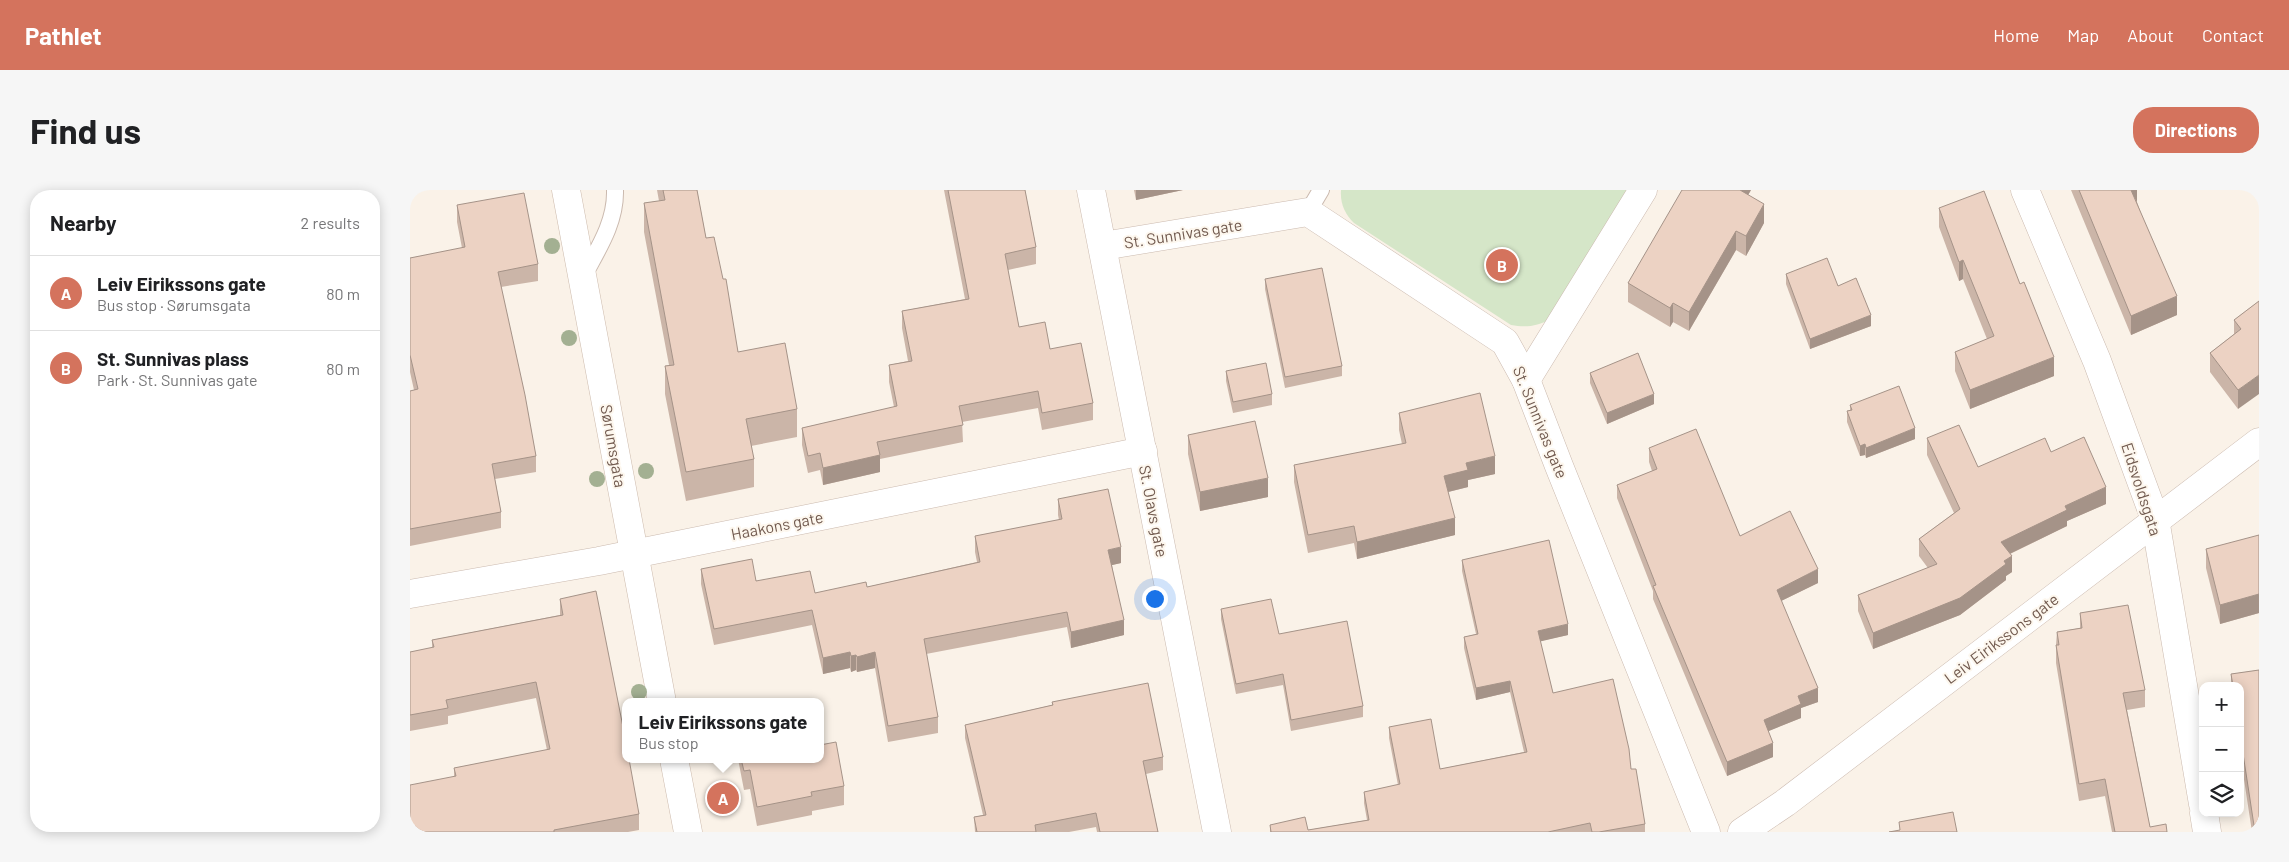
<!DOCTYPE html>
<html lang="en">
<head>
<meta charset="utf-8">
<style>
  :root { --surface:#fff; --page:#f6f6f6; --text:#202124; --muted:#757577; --line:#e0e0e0; --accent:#d4735d }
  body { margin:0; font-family:Barlow,sans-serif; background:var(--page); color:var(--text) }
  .controls { position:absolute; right:15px; bottom:15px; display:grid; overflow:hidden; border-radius:10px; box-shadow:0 2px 12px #0003 }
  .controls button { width:45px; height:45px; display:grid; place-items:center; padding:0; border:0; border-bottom:1px solid var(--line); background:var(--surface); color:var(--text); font:25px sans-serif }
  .you { position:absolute; left:744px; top:408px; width:18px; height:18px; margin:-12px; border:4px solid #fff; border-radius:50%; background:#1a73e8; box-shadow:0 0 0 8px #1a73e833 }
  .badge { display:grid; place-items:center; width:32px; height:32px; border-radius:50%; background:var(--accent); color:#fff; font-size:16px; font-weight:700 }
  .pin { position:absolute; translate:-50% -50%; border:2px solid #fff; box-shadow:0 1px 5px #0006 }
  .popup { position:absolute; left:212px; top:508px; width:202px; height:65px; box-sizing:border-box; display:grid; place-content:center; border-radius:10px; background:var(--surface); filter:drop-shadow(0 1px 4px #0005); font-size:16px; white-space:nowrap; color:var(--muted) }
  .popup b { font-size:19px; color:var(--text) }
  .popup::after { content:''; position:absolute; left:50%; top:100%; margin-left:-10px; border:10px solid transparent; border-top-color:var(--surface) }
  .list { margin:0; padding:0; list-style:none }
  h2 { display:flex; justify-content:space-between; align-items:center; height:65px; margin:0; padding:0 20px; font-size:21px }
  h2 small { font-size:16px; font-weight:400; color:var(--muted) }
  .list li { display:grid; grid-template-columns:32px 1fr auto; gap:15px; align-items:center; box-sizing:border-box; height:75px; padding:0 20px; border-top:1px solid var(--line) }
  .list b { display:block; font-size:19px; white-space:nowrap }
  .list p { margin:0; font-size:16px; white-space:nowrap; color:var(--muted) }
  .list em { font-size:16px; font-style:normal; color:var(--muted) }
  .icon { flex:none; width:28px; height:28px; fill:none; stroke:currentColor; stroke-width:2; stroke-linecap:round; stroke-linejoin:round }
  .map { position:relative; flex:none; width:1849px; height:642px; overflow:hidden; border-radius:20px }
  header { display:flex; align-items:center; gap:30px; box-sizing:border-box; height:70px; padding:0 25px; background:var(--accent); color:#fff }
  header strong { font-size:24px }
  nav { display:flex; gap:28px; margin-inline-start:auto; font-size:18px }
  .intro { display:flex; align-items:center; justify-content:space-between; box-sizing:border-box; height:120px; padding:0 30px }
  h1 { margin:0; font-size:35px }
  .button { padding:12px 22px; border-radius:20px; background:var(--accent); color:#fff; font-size:18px; font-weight:700 }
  main { display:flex; gap:30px; padding:0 30px }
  aside { flex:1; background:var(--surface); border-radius:20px; box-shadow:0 2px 12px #0003 }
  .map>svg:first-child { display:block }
</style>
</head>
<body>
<header>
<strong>Pathlet</strong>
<nav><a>Home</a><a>Map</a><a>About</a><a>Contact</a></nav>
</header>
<div class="intro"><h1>Find us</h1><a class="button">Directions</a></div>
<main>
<aside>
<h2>Nearby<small>2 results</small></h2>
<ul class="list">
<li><span class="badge">A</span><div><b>Leiv Eirikssons gate</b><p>Bus stop · Sørumsgata</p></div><em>80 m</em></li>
<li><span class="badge">B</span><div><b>St. Sunnivas plass</b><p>Park · St. Sunnivas gate</p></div><em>80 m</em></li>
</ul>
</aside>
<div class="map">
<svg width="1849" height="642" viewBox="0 0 1849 642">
  <rect width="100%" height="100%" fill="#faf2e8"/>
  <!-- green -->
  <path fill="#d5e6c8" d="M 931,0 L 1220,0 L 1141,129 C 1127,136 1117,138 1101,135 L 944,33 C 935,24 930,14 931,0 Z"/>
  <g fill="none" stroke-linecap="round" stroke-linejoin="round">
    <!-- service casing -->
    <g stroke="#cbbaaf" stroke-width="18">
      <g id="service">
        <polyline points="898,22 911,0"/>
        <path d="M 173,87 C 188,59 206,32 205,0"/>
      </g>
    </g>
    <!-- minor casing -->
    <g stroke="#cbbaaf" stroke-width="29">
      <g id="minor">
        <polyline points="681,0 807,642"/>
        <polyline points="1615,0 1687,171 1745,329 1793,614"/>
        <polyline points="693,56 898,22 1095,152 1116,190 1149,276 1296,642"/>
        <polyline points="1116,190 1233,0"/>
        <polyline points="0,404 189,371 733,261"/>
        <polyline points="1794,623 1797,642"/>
        <polyline points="1332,642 1375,613 1849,252"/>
      </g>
    </g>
    <!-- secondary casing -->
    <g stroke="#cdbbad" stroke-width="29">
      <g id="secondary">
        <polyline points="156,0 252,512"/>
        <polyline points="264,569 278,642"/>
      </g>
    </g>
    <!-- service -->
    <use href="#service" stroke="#fff" stroke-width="16"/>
    <!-- minor -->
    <use href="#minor" stroke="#fff" stroke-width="28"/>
    <!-- secondary -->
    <use href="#secondary" stroke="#fff" stroke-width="28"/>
  </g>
  <!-- trees -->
  <g fill="#a3b092">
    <circle cx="142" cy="56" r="8"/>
    <circle cx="159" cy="148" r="8"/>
    <circle cx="236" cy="281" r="8"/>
    <circle cx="187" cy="289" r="8"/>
    <circle cx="229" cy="502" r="8"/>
  </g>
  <!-- wall -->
  <g fill="#cbb5a8">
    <polygon points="247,0 287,0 296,48 328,162 387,219 387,247 341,256 344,269 344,297 276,311 255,204 255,176 259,175 234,42 234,13 249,11"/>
    <polygon points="534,0 615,0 626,57 626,74 598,80 609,137 640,159 683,213 683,230 632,240 628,218 552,232 553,252 470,269 470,282 413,295 410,280 398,283 392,255 392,238 484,217 479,192 479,175 498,171 492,138 492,121 555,109"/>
    <polygon points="724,0 773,0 726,10"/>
    <polygon points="1341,0 1338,5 1354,33 1336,66 1326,60 1279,141 1263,132 1260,137 1218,112 1218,93"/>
    <polygon points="1661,0 1727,0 1727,12 1767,125 1721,145"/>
    <polygon points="47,15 128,74 128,91 91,97 126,266 126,282 85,289 91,322 91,338 0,356 0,201 4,200 0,182 0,68 52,58 47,32"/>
    <polygon points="1529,18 1644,186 1560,219 1545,181 1545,162 1577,149 1553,89 1549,91 1529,37"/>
    <polygon points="1376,84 1428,96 1461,136 1400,159 1376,94"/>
    <polygon points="855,89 932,176 932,186 875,198 855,99"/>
    <polygon points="1849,111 1828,219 1800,182 1800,163 1824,144 1824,130"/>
    <polygon points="816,181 862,204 862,215 823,223 816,191"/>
    <polygon points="1180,183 1244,214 1197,234 1180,193"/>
    <polygon points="1440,215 1505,249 1456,268 1455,265 1450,266 1437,232 1437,221 1440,220"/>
    <polygon points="989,223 1085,284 1058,290 1058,297 1038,302 1045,345 947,369 944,353 898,363 884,292 884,275 992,254 989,240"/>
    <polygon points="778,245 858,307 790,321 778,264"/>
    <polygon points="1517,248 1568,277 1641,262 1696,314 1657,331 1657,336 1600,364 1602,382 1596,386 1596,390 1550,425 1463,459 1448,421 1448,405 1518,378 1509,366 1509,349 1544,323 1517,265"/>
    <polygon points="1239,258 1330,346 1408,393 1371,411 1408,512 1391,518 1391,528 1358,541 1363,567 1317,586 1243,409 1243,401 1207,308 1207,295 1242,281 1239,272"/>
    <polygon points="648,309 711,373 702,375 714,445 661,458 657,437 516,464 528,527 528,543 478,552 465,478 447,482 446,480 441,482 440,478 413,484 402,435 304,455 291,394 291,379 405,403 457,397 567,372 565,362 565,346 649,330 648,325"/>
    <polygon points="1849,347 1849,423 1810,434 1796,378 1796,359"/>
    <polygon points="1052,370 1158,445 1130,451 1143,503 1221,579 1235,634 1235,642 860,642 860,635 898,640 957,630 954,613 954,602 988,595 979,548 979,537 1030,579 1114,562 1100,502 1066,510 1054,458 1054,447 1066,444 1052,381"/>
    <polygon points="150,409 229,624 229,640 218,642 0,642 44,586 44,578 137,560 126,508 38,526 38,534 0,541 0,462 22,458 22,450 150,425"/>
    <polygon points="811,419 869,444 953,516 953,527 881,541 873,495 826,504 811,429"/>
    <polygon points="1670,423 1735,500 1735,517 1717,520 1740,637 1757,642 1702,642 1695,606 1669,611 1646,473 1646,455 1647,442 1670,438"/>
    <polygon points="1849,480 1849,642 1842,642 1830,563 1830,496 1821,496 1821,484"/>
    <polygon points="642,512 753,567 753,580 736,584 748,642 687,642 686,637 659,642 565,642 564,627 573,625 555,548 555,535 642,515"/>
    <polygon points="328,569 410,569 434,596 434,615 402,621 402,625 347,636 340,599 334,600"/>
  </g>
  <!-- shaded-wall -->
  <g fill="#a59388">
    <polygon points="726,0 773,0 726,10"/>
    <polygon points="1330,0 1341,0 1330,19"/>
    <polygon points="1720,0 1727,0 1727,12"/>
    <polygon points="1354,14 1354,33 1336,66 1336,46"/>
    <polygon points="1326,41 1326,60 1279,141 1279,122"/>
    <polygon points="1553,70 1553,89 1549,91 1549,72"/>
    <polygon points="1767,106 1767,125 1721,145 1721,126"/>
    <polygon points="1263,113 1263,132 1260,137 1260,118"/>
    <polygon points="1461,125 1461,136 1400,159 1400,149"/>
    <polygon points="1644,167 1644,186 1560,219 1560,200"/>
    <polygon points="1849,185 1849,204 1828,219 1828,200"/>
    <polygon points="1244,204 1244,214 1197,234 1197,223"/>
    <polygon points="1505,238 1505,249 1456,268 1456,258"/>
    <polygon points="1455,254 1455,265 1450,266 1450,256"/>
    <polygon points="470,265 470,282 413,295 413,278"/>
    <polygon points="1085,266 1085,284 1058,290 1058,297 1034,303 1034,286 1056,273"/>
    <polygon points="858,288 858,307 790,321 790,302"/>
    <polygon points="1696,297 1696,314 1657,331 1657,336 1591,368 1591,352 1655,316"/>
    <polygon points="1045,328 1045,345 947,369 947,352"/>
    <polygon points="711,357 711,373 698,376 698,360"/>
    <polygon points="1602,366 1602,382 1596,386 1596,390 1550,425 1463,459 1463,443 1594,371"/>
    <polygon points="1408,379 1408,393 1367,413 1367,400"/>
    <polygon points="1849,404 1849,423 1810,434 1810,415"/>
    <polygon points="714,430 714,445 661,458 661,442"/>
    <polygon points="1158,434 1158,445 1128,452 1128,441"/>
    <polygon points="440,462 440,478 413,484 413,468"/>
    <polygon points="465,462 465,478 447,482 447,467"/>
    <polygon points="446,465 446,480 441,482 441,466"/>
    <polygon points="1100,491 1100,502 1066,510 1066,498"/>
    <polygon points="1408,498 1408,512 1391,518 1391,528 1354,543 1354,530 1388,506"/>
    <polygon points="1363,553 1363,567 1317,586 1317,572"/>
  </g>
  <!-- building -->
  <g fill="#ecd2c3" stroke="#a59388">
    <polygon points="253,0 287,0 296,48 304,47 313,89 316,89 328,162 375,153 387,219 336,229 344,269 276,282 255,176 264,175 234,13 255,10"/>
    <polygon points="538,0 615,0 626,57 595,64 609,137 635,132 640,159 671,153 683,213 632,223 628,201 549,216 553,235 467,252 470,265 413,278 410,263 398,266 392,238 487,216 479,175 502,171 492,121 559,109"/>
    <polygon points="1272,0 1330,0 1354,14 1336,46 1326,41 1279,122 1263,113 1260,118 1218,93"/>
    <polygon points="1669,0 1721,0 1767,106 1721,126"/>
    <polygon points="1574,1 1610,94 1614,92 1644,167 1560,200 1545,162 1584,146 1553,70 1549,72 1529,18"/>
    <polygon points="114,3 128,74 88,82 115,205 126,266 82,274 91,322 0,339 0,201 8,199 0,165 0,68 55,57 47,15"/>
    <polygon points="1417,68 1428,96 1446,88 1461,125 1400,149 1376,84"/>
    <polygon points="912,78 932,176 875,187 855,89"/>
    <polygon points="1849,111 1849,185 1828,200 1800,163 1831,139 1824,130"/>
    <polygon points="1228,163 1244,204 1197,223 1180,183"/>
    <polygon points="856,173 862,204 823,212 816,181"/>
    <polygon points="1489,196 1505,238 1456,258 1455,254 1450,256 1437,221 1442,220 1440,215"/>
    <polygon points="1070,203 1085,266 1056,273 1058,280 1034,286 1045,328 947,352 944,336 898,345 884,275 996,253 989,223"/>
    <polygon points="845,231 858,288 790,302 778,245"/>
    <polygon points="1549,235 1568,277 1635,248 1641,262 1674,247 1696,297 1655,316 1657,320 1591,352 1602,366 1594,371 1596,374 1550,408 1463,443 1448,405 1527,374 1509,349 1550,319 1517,248"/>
    <polygon points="1286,239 1330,346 1380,321 1408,379 1367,400 1408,498 1388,506 1391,514 1354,530 1363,553 1317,572 1243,396 1246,395 1207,295 1247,279 1239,258"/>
    <polygon points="698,299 711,357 698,360 714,430 661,442 657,422 514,449 528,527 478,536 465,462 447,467 446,465 441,466 440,462 413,468 402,420 304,439 291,379 342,369 346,391 400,381 405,403 456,392 457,397 570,372 565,346 652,329 648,309"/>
    <polygon points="1849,345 1849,404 1810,415 1796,359"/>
    <polygon points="1139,350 1158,434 1128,441 1143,503 1203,489 1219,559 1221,579 1226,579 1235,634 1189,642 1182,642 1180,633 1138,642 861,642 860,635 895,627 898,640 959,630 954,602 990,594 979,537 1021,529 1030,579 1117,562 1100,491 1066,498 1054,447 1068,444 1052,370"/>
    <polygon points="186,401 216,552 216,569 219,569 229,624 144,640 144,642 0,642 0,595 46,586 44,578 140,559 126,492 36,510 38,518 0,525 0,462 24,457 22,450 153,425 150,409"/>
    <polygon points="861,409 869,444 937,431 953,516 881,530 873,484 826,494 811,419"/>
    <polygon points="1718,415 1735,500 1713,503 1740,637 1756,634 1757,642 1705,642 1695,589 1669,594 1646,455 1649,455 1647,442 1672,438 1670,423"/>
    <polygon points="1849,480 1849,642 1845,642 1830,544 1830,496 1823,496 1821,484"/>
    <polygon points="738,493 753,567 733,571 748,642 690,642 686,623 625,635 626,642 567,642 564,627 576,625 555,535 643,515 642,512"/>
    <polygon points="426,552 434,596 401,602 402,606 347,617 340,580 334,581 331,569 410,569 410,555"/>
    <polygon points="1543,622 1547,642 1479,642 1490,640 1489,632"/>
  </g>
  <g text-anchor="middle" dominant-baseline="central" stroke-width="4" stroke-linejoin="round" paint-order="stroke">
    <!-- street labels -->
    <g font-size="16" fill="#715a4f" stroke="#fdf7ee">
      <text transform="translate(773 43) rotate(-9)">St. Sunnivas gate</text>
      <text transform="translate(1131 232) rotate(68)">St. Sunnivas gate</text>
      <text transform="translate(204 256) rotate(80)">Sørumsgata</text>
      <text transform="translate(1732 299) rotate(72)">Eidsvoldsgata</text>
      <text transform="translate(744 321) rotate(79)">St. Olavs gate</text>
      <text transform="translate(367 335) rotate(-11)">Haakons gate</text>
      <text transform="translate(1591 448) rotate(-37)">Leiv Eirikssons gate</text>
    </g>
  </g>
</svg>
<div class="controls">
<button>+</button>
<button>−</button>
<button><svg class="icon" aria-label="layers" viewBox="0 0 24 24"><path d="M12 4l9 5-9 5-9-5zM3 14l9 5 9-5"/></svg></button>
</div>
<div class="you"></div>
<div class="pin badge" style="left:313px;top:608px">A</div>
<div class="popup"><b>Leiv Eirikssons gate</b>Bus stop</div>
<div class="pin badge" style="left:1092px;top:75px">B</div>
</div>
</main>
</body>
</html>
